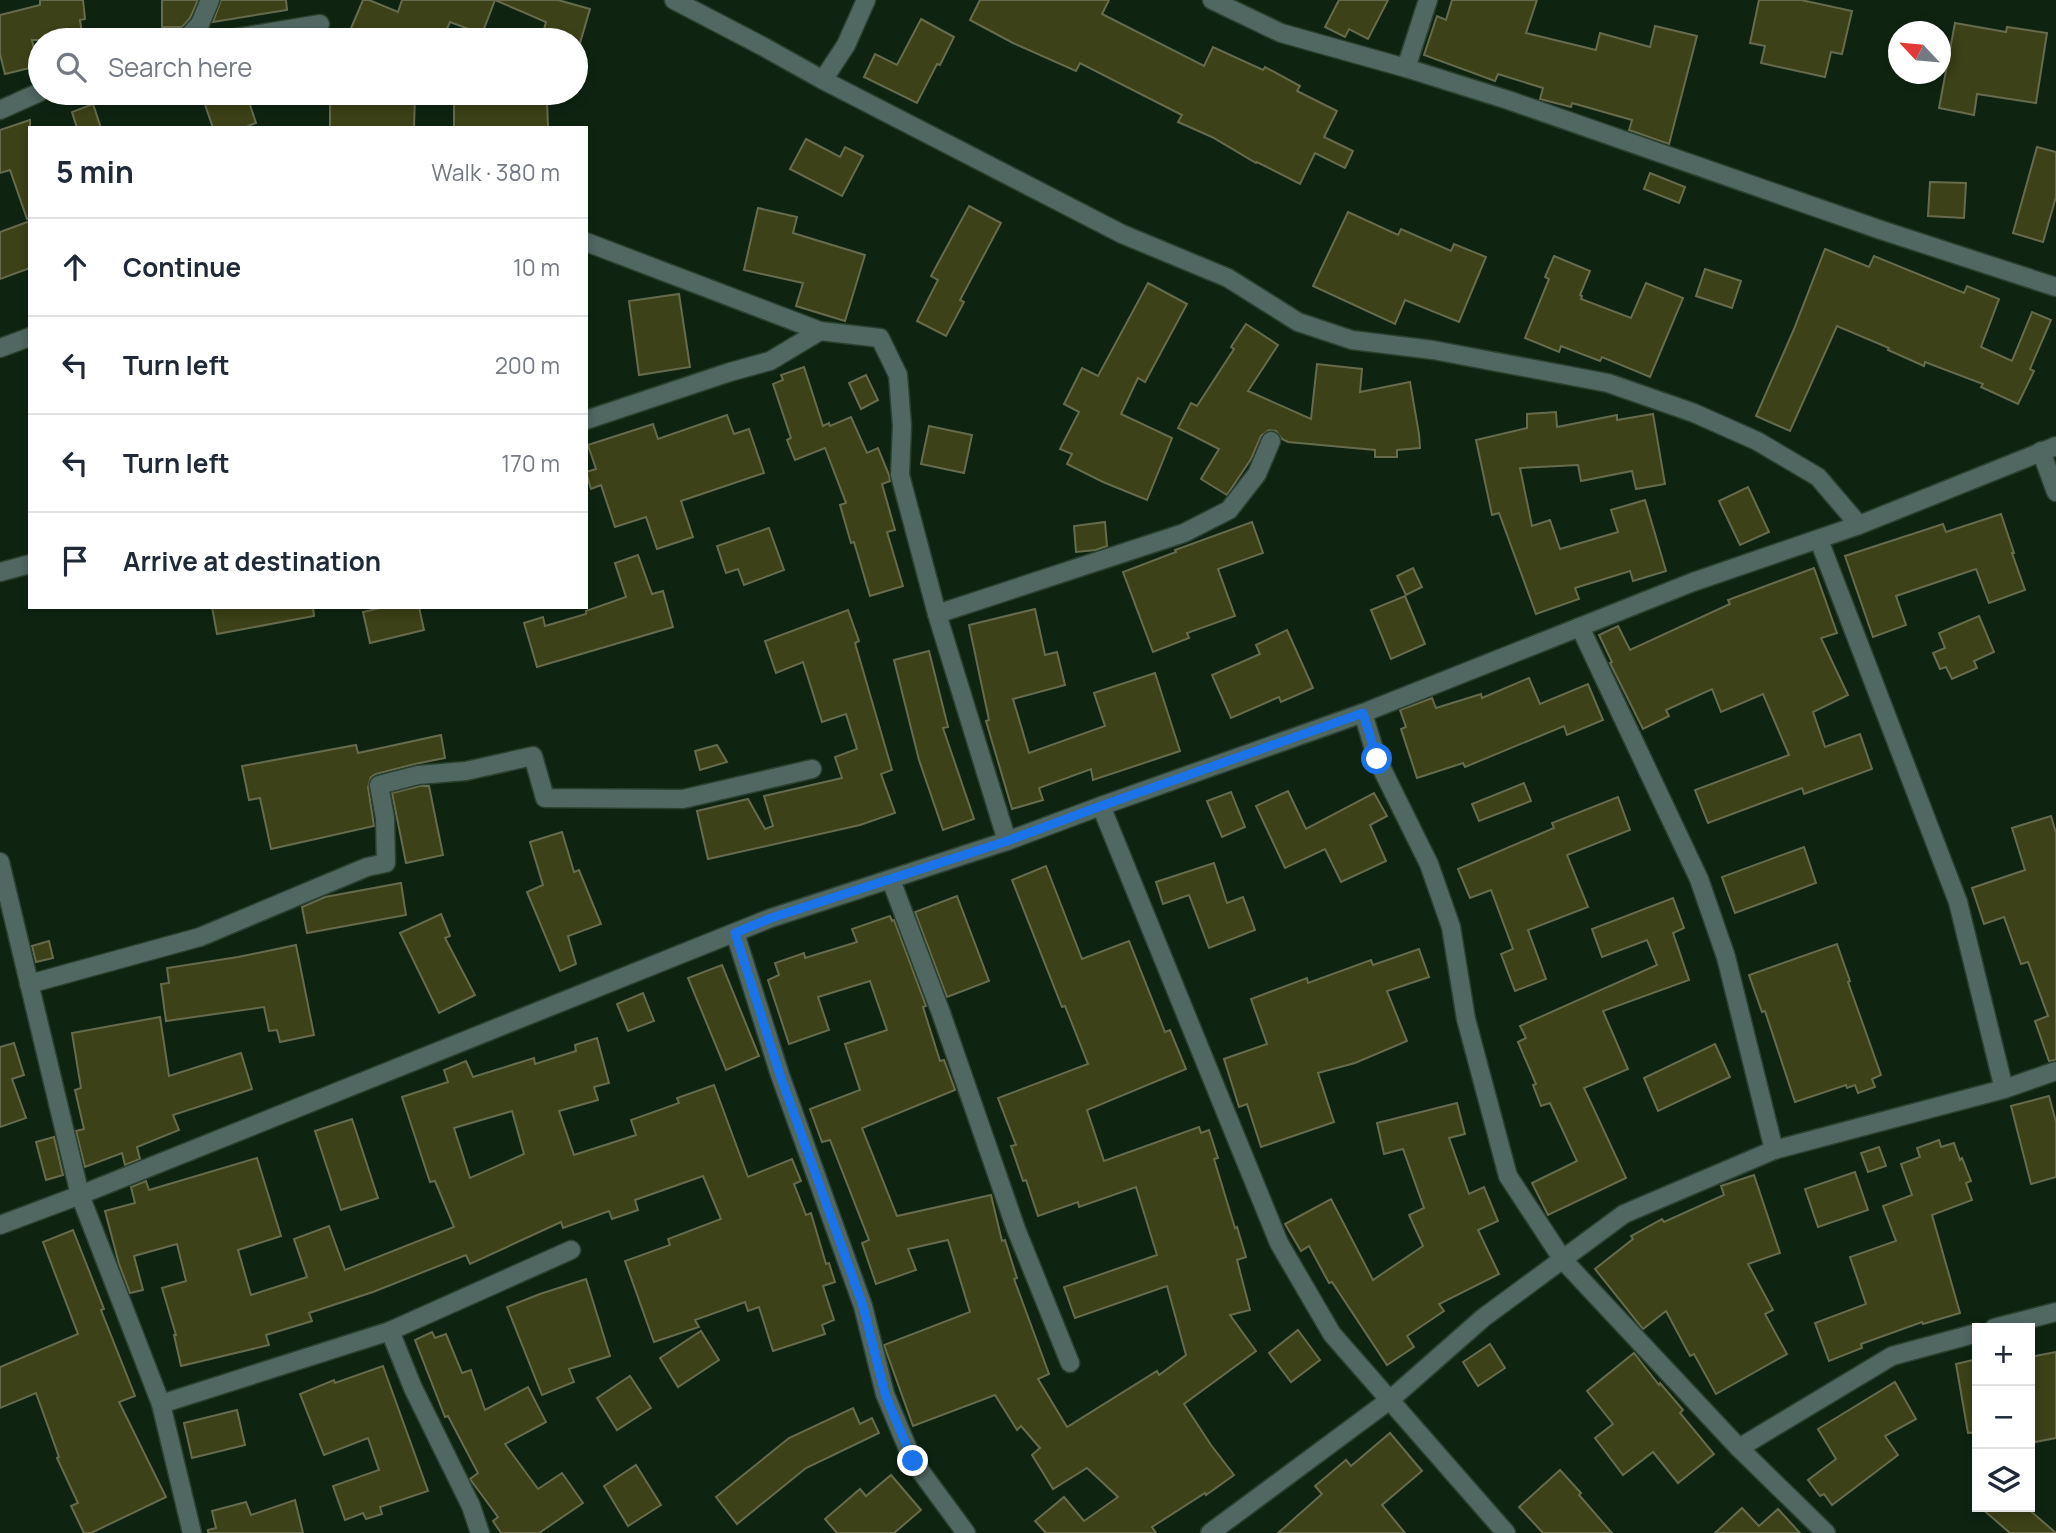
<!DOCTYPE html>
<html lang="en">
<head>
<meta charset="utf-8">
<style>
  :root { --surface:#fff; --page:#f2f2f3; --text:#1f2937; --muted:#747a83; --line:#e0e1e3 }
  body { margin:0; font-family:Manrope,sans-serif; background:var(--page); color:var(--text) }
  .controls { position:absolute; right:21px; bottom:21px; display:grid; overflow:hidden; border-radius:0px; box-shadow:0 4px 10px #0003 }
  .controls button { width:63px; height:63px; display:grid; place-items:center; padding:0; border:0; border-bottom:2px solid var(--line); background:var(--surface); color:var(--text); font:35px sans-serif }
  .compass { position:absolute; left:1888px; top:21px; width:63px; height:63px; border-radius:50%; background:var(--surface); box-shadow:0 4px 10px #0003; rotate:296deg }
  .stop { position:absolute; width:21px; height:21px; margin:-16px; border:5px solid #1a73e8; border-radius:50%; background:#fff }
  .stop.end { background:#1a73e8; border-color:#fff; box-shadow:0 2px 7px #0008 }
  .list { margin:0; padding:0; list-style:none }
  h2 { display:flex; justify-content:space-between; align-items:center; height:91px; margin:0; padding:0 28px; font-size:30px }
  h2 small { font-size:23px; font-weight:400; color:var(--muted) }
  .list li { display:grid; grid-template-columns:46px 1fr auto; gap:21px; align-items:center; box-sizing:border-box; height:98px; padding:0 28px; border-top:2px solid var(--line) }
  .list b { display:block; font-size:26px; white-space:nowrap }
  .list em { font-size:23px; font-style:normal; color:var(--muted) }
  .icon { flex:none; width:38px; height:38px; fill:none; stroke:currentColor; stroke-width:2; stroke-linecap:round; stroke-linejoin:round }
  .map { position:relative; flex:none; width:2056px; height:1533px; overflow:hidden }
  .search { position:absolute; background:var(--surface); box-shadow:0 4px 10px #0003; left:28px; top:28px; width:560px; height:77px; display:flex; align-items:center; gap:18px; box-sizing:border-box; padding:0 24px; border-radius:38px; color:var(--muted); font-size:26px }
  .panel { position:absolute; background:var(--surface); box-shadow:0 4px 10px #0003; left:28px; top:126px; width:560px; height:483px; border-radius:0px }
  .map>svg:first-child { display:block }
</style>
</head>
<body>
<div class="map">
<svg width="2056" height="1533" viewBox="0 0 2056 1533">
  <rect width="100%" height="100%" fill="#0e2411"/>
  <!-- building -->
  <g fill="#3c4117" stroke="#666b4d" stroke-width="2" fill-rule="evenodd">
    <polygon points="40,0 83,0 85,19 80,20 83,40 32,40 38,66 5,74 0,54 0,15 40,5"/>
    <polygon points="162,0 198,0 190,18 182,27 162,27"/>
    <polygon points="221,0 286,0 287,10 213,22"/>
    <polygon points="363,0 369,0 398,12 402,0 558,0 590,9 580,43 543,33 546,22 495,0 482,34 450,22 442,40 366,40 349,33"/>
    <polygon points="980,0 1109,0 1102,14 1204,66 1213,47 1263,70 1265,67 1300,86 1297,91 1337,111 1324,137 1353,151 1345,168 1315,153 1300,184 1257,162 1256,163 1212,137 1178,122 1182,115 1080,63 1076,71 1013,43 970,20"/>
    <polygon points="1339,0 1388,0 1368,39 1349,29 1345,37 1325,27"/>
    <polygon points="1452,0 1537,0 1526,33 1596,50 1600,33 1650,47 1655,26 1697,36 1669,144 1629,130 1632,120 1572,103 1571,107 1540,99 1543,88 1498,74 1495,81 1424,55 1437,16 1446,20"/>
    <polygon points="1759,0 1801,0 1852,11 1842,54 1831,52 1825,77 1761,63 1765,46 1750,43"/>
    <polygon points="921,19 954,37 940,65 937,64 917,103 864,77 875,54 897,65"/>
    <polygon points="1955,23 2006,32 2007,27 2047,33 2036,103 1977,94 1974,115 1939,108"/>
    <polygon points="201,93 246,93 256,123 243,128 213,128"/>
    <polygon points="330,93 415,93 414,128 330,128"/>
    <polygon points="454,93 496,93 496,100 547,99 548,128 454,128"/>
    <polygon points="93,104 101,128 77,128 72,112"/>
    <polygon points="30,120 30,218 27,219 10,170 0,173 0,130"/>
    <polygon points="806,139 840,157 845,147 863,156 842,196 790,169"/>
    <polygon points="2037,147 2056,152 2056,197 2043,242 2013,233"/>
    <polygon points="1650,173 1685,187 1679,203 1644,189"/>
    <polygon points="1930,182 1966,183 1964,218 1928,216"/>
    <polygon points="969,206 1001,223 960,300 964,302 946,336 917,321 938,280 931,276"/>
    <polygon points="758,208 797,217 793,233 865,255 845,321 796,306 803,283 744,270"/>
    <polygon points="1348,212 1398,235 1401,229 1451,251 1454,244 1486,257 1459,322 1405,300 1395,324 1313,286"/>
    <polygon points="30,221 30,268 0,279 0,232"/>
    <polygon points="1825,249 1869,267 1874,256 1964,293 1967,286 1999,299 1981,347 2012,361 2032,312 2051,320 2030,369 2034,371 2018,404 1981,387 1983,384 1925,362 1924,366 1888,350 1889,348 1837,326 1790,431 1756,416 1794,329"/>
    <polygon points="1554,256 1590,271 1580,295 1582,296 1581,299 1631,318 1646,283 1683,298 1650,377 1602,357 1600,361 1561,346 1559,352 1525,338 1549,279 1545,277"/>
    <polygon points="1705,269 1741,281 1732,308 1696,296"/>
    <polygon points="1148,283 1187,304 1145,382 1138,378 1121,414 1172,438 1147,500 1103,482 1067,464 1072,454 1060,449 1079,412 1064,404 1082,368 1098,376"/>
    <polygon points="679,294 690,367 639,375 629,301"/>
    <polygon points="1246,324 1278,345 1248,391 1311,419 1317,364 1362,369 1360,392 1410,382 1419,434 1420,448 1397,450 1397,457 1375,457 1375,450 1288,442 1282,439 1276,431 1269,430 1261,436 1251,459 1227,495 1201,479 1219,449 1178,428 1191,403 1197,406 1234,349 1231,347"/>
    <polygon points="804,367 823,426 829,423 830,426 851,417 867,453 878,448 889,475 890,481 882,484 895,530 887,532 903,586 870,596 854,542 851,543 840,505 846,503 825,448 795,460 787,440 791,438 773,384 783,380 781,375"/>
    <polygon points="866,375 878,400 861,409 849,383"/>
    <polygon points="1556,412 1557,427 1617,415 1617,420 1653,414 1665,484 1636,489 1632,471 1581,481 1578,465 1520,468 1532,526 1550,520 1560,549 1618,532 1611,510 1645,500 1666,571 1633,581 1630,571 1575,588 1579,599 1536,614 1499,513 1492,515 1476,440 1527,428 1527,414"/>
    <polygon points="727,415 734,434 749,429 764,473 681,501 693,537 657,549 646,517 615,527 601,485 591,489 586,472 596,469 588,445 653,424 658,439"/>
    <polygon points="929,426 972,435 964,473 921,464"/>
    <polygon points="1748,487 1769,532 1740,545 1719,501"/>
    <polygon points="2001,514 2014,553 2012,553 2025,590 1989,603 1976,569 1896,596 1906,625 1873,637 1845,556 1943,524 1946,532"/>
    <polygon points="1105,522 1107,546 1096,550 1076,552 1074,526"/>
    <polygon points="1252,522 1263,553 1218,569 1235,616 1187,633 1189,638 1153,652 1123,572 1176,552 1175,550"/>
    <polygon points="769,528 784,570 744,585 738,569 726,573 717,546"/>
    <polygon points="638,555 652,594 663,591 673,627 537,667 524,623 543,617 545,626 586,614 586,611 626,597 615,563"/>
    <polygon points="1413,568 1422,587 1406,595 1397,576"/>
    <polygon points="1814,568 1837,633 1821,638 1848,695 1813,712 1825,747 1860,734 1872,769 1804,794 1802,788 1708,823 1695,790 1789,755 1763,694 1721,712 1712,689 1666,710 1669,716 1643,729 1610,663 1612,662 1599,635 1618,626 1630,650 1730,604 1728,600"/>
    <polygon points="1405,596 1425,644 1391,659 1371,610"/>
    <polygon points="212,607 313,607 314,616 217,634"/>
    <polygon points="385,607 419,607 424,630 370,643 363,612"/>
    <polygon points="1035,609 1045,655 1057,652 1065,685 1013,699 1029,753 1105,726 1094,693 1155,673 1180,751 1093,780 1091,769 1039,788 1043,800 1012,809 986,721 989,720 969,625"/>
    <polygon points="848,610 859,641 855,643 892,770 881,774 895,813 860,825 708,859 697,811 748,799 765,829 773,826 764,796 842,778 835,757 857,749 846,714 822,722 803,662 776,673 765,641"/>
    <polygon points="1979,616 1994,652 1974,661 1977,668 1952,679 1946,667 1940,669 1933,653 1945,648 1939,633"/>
    <polygon points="1287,630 1313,688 1281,702 1279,697 1231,718 1212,675 1260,654 1256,645"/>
    <polygon points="929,651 948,727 943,728 974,819 943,830 919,760 894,660"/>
    <polygon points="1529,678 1540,704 1588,684 1603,720 1567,735 1564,726 1465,767 1463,763 1417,778 1401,729 1406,727 1400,710 1432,698 1436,708 1481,694 1482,698"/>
    <polygon points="441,735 445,758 415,764 376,774 371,777 368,787 374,826 271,849 260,798 249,800 242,766 356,745 358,753"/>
    <polygon points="717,745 727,762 700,770 695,751"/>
    <polygon points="1524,783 1531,801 1479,821 1472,804"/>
    <polygon points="420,786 429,786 443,855 406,863 392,793"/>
    <polygon points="1288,791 1306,829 1374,793 1387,816 1370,825 1386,861 1341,882 1325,849 1285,868 1256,806"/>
    <polygon points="1231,792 1245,827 1222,837 1207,801"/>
    <polygon points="1618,797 1630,830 1567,855 1588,907 1528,930 1546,979 1515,991 1501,954 1513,949 1491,890 1470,898 1458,869 1554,828 1552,823"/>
    <polygon points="2051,816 2056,833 2056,1060 2049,1061 2035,1021 2048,1016 2028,962 2021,964 2004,917 1984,924 1972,888 2025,870 2012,828"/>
    <polygon points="562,832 574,872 579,870 601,924 568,936 576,964 560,971 527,892 543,885 530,842"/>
    <polygon points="1804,847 1816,883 1735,913 1722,877"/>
    <polygon points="1214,863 1227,903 1243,897 1255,930 1209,948 1189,895 1163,904 1156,882"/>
    <polygon points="1046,866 1082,959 1129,941 1165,1032 1170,1030 1186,1069 1087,1110 1104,1161 1199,1127 1201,1133 1209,1130 1218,1158 1214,1159 1235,1228 1237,1227 1246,1257 1237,1260 1250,1310 1230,1315 1256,1351 1184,1404 1211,1445 1234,1475 1206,1495 1205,1493 1152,1527 1156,1533 1046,1533 1035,1521 1064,1497 1084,1521 1118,1497 1087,1468 1053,1489 1032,1455 1040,1448 1021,1426 1017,1430 995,1395 913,1426 884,1345 970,1312 948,1240 908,1249 916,1270 876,1284 862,1243 869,1240 830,1140 822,1142 810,1109 860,1090 845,1044 887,1030 870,981 818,997 829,1030 789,1044 768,980 779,975 775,963 804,953 805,958 857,942 852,929 890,916 892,921 894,920 926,1006 923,1007 940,1061 944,1060 955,1090 862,1128 897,1216 991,1195 1002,1241 1005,1240 1017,1278 1014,1279 1049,1374 1038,1379 1067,1427 1157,1371 1159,1375 1186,1355 1167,1286 1075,1318 1064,1287 1157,1255 1136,1187 1079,1207 1078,1202 1038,1216 1026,1180 1023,1181 1011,1146 1016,1145 998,1098 1088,1064 1065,1006 1062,1007 1012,880"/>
    <polygon points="401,883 406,915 307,933 302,907 325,897"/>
    <polygon points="957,896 989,981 947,997 915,912"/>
    <polygon points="1673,898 1684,928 1673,933 1689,980 1603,1011 1628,1069 1584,1088 1626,1178 1548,1215 1532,1183 1577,1161 1550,1103 1541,1106 1533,1085 1536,1084 1518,1042 1526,1038 1520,1026 1657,965 1647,940 1602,957 1592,929"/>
    <polygon points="441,914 450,936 445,938 475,995 439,1013 400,933"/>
    <polygon points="49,941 53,958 36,962 32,946"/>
    <polygon points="1837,944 1850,981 1848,982 1881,1075 1872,1079 1875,1087 1858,1093 1855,1085 1847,1088 1846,1085 1795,1102 1765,1011 1762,1012 1749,975"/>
    <polygon points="296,945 314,1035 280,1042 277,1030 269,1031 264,1007 166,1021 161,984 169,983 167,968 238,957"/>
    <polygon points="1419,949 1429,977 1387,991 1407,1041 1355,1063 1318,1073 1334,1122 1261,1147 1247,1104 1239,1107 1224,1059 1267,1044 1251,999 1307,978 1308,983 1371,960 1373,965"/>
    <polygon points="722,965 759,1056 726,1070 688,978"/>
    <polygon points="643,993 654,1021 628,1031 617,1004"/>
    <polygon points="160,1017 169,1076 241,1053 252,1089 173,1115 179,1130 137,1147 140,1159 125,1165 122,1153 85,1167 76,1131 84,1129 75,1090 81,1088 72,1033"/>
    <path d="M 597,1038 L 609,1083 L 594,1087 L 598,1100 L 559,1111 L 574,1155 L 636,1135 L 631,1120 L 679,1103 L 677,1098 L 714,1085 L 748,1177 L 792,1159 L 801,1181 L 794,1184 L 806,1215 L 811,1213 L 826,1264 L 829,1263 L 835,1282 L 823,1286 L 834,1320 L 822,1325 L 825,1334 L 773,1351 L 759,1307 L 748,1311 L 745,1302 L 695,1320 L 699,1327 L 654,1342 L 625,1261 L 670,1245 L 668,1239 L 721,1219 L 703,1176 L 635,1200 L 638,1210 L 612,1219 L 609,1211 L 563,1228 L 561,1222 L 470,1264 L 466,1255 L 373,1292 L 309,1313 L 312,1321 L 266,1335 L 269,1345 L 181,1366 L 174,1335 L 176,1335 L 162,1288 L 186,1281 L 177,1244 L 134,1256 L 143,1290 L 130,1293 L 119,1264 L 105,1211 L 135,1203 L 131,1187 L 146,1181 L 149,1190 L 257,1158 L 281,1236 L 238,1250 L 251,1295 L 307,1277 L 294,1239 L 329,1226 L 345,1270 L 454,1227 L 435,1181 L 430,1182 L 402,1097 L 448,1082 L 444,1070 L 466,1061 L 473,1077 L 534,1058 L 535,1064 L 576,1051 L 575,1045 ZM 512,1111 L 524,1154 L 470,1178 L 454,1128 Z"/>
    <polygon points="14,1043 24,1075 12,1079 26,1118 0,1127 0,1047"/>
    <polygon points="1715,1044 1730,1077 1658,1111 1644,1078"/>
    <polygon points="2049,1096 2056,1122 2056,1177 2031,1184 2011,1106"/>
    <polygon points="1457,1103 1465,1134 1449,1138 1469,1194 1484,1187 1498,1221 1478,1230 1499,1274 1439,1304 1444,1311 1407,1336 1414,1347 1387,1365 1332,1282 1329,1283 1309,1246 1301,1251 1285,1224 1331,1199 1373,1280 1423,1246 1409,1215 1424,1208 1403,1149 1384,1154 1377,1123"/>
    <polygon points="352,1119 378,1198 341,1210 315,1131"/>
    <polygon points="54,1137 63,1175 46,1180 36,1142"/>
    <polygon points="1939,1140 1941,1147 1954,1143 1960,1160 1962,1158 1971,1181 1966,1183 1972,1200 1932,1215 1960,1313 1923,1324 1922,1322 1861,1344 1862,1348 1829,1361 1815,1323 1866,1304 1850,1257 1896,1241 1883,1206 1912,1195 1901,1164 1920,1157 1917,1148"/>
    <polygon points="1879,1147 1886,1166 1868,1172 1861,1153"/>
    <polygon points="1855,1172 1868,1210 1818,1227 1805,1189"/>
    <polygon points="1754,1175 1780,1253 1748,1264 1773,1310 1765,1314 1787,1354 1716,1394 1694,1354 1690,1356 1666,1311 1643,1329 1595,1269 1633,1239 1631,1236 1662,1219 1664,1222 1724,1195 1721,1186"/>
    <polygon points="73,1230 104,1309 101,1310 135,1396 119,1402 166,1497 91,1533 84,1533 71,1506 78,1503 57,1458 59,1457 36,1393 0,1408 0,1367 78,1334 43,1242"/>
    <polygon points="586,1279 610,1356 569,1369 574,1382 542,1395 507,1307 540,1294"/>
    <polygon points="1298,1330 1320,1360 1291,1382 1269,1353"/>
    <polygon points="701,1331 719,1360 678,1387 660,1358"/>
    <polygon points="432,1332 435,1338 446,1334 462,1373 471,1370 485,1410 528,1387 546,1422 505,1444 538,1489 562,1473 583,1503 539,1533 501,1533 493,1521 498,1517 470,1479 478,1473 448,1416 445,1417 415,1340"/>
    <polygon points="1490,1344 1505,1368 1478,1386 1463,1362"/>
    <polygon points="2056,1352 2056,1438 2030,1443 2030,1357"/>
    <polygon points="1634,1353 1659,1385 1660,1383 1683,1410 1680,1413 1714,1454 1678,1483 1653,1452 1623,1475 1595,1438 1613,1424 1587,1391"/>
    <polygon points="1977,1359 1977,1432 1968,1433 1956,1364"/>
    <polygon points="383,1366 428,1491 380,1507 382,1514 366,1519 363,1513 345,1520 333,1486 379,1470 368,1438 324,1455 300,1394 334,1380 335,1383"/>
    <polygon points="630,1376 651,1408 617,1430 597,1398"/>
    <polygon points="1895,1382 1916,1419 1885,1436 1898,1455 1832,1505 1824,1494 1820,1496 1808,1480 1836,1459 1818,1429"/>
    <polygon points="853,1408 860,1424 872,1418 879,1433 806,1468 737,1524 716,1497 789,1438"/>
    <polygon points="237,1410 245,1445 192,1458 184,1423"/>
    <polygon points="1390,1433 1422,1471 1382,1505 1405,1533 1278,1533 1322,1494 1315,1486 1346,1460 1351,1466"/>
    <polygon points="636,1465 661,1505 628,1526 604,1486"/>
    <polygon points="1560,1470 1581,1493 1579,1495 1612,1533 1543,1533 1519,1507"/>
    <polygon points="891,1475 921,1510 894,1533 837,1533 825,1519 860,1489 866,1496"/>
    <polygon points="295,1500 303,1533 208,1533 208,1530 216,1528 212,1511 246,1502 251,1515"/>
    <polygon points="1980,1507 2026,1507 2056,1533 2010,1533"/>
    <polygon points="1742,1508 1759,1526 1778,1509 1800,1533 1715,1533"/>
  </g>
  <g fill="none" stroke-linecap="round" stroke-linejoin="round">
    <!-- street casing -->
    <g stroke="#2b402e" stroke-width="21">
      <g id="street">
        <polyline points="674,0 764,47 823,80 1122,234 1228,278 1298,322 1352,340 1433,350 1608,383 1694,413 1757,441 1818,477 1859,525"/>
        <polyline points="1212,0 1281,33 1406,68 1508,100 1881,230 2056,287"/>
        <polyline points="185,40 200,24 210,0"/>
        <polyline points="223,40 320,24"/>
        <polyline points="1406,68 1428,0"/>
        <polyline points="823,80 846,45 866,0"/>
        <polyline points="0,110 40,92"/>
        <polyline points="586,242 820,331 880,338 898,375 902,426 900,475 937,614 1007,841"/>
        <polyline points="0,348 30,337"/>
        <polyline points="586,420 730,372 770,361 820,331"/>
        <polyline points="2041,451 2056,492"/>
        <polyline points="1819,540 1958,902 2004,1089"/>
        <polyline points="0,572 30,564"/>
        <polyline points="937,614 1184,533 1229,510 1257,474 1271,441"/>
        <polyline points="1580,627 1699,879 1726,957 1774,1150"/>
        <polyline points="1363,713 1377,759 1429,864 1451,927 1466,1019 1508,1176 1563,1260 1739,1448 1892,1356 1977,1333"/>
        <polyline points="1101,806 1279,1243 1332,1334 1506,1533"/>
        <polyline points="0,862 80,1195 161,1404 192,1533"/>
        <polyline points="891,880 941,1013 1016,1229 1070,1363"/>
        <polyline points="735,933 780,1075 863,1306 885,1394 913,1461 966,1533"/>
        <polyline points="29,984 200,937 367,867 386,863 385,818 379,785 418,775 466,771 533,756 545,798 683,799 812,769"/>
        <polyline points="0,1225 80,1195 771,918 1007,841 1101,806 1363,713 1693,582 1859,525 2056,446"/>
        <polyline points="1994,1328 2056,1312"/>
        <polyline points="390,1331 413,1388 471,1506 480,1533"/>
        <polyline points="161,1404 390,1331 571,1250"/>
        <polyline points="1739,1448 1826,1533"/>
        <polyline points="1210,1533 1391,1399 1483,1318 1624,1214 1774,1150 2004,1089 2056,1071"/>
      </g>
    </g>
    <!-- street -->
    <use href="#street" stroke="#506762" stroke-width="18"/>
  </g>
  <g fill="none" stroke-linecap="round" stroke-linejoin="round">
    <!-- route -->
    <polyline stroke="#1a73e8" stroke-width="9" points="913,1461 885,1394 863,1306 780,1075 735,933 771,918 1007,841 1101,806 1363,713 1377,759"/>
  </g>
</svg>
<div class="controls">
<button>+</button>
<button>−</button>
<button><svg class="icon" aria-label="layers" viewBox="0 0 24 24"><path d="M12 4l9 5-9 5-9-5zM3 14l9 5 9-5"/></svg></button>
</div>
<svg class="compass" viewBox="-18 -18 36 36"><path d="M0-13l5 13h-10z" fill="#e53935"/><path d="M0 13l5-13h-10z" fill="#747a83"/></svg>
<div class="stop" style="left:1377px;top:759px"></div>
<div class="stop end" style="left:913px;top:1461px"></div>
<div class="search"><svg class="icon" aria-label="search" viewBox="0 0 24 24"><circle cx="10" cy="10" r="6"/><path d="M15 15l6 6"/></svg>Search here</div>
<section class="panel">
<h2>5 min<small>Walk · 380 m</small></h2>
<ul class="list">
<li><svg class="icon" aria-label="ahead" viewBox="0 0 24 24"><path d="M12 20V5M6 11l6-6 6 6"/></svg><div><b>Continue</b></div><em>10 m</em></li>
<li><svg class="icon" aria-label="left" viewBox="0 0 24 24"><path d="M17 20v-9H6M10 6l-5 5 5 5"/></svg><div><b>Turn left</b></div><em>200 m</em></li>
<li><svg class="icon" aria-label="left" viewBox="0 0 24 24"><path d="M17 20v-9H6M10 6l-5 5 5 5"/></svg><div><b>Turn left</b></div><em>170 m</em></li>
<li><svg class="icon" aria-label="arrive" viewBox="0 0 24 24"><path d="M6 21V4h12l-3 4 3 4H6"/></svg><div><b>Arrive at destination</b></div></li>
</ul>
</section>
</div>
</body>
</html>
